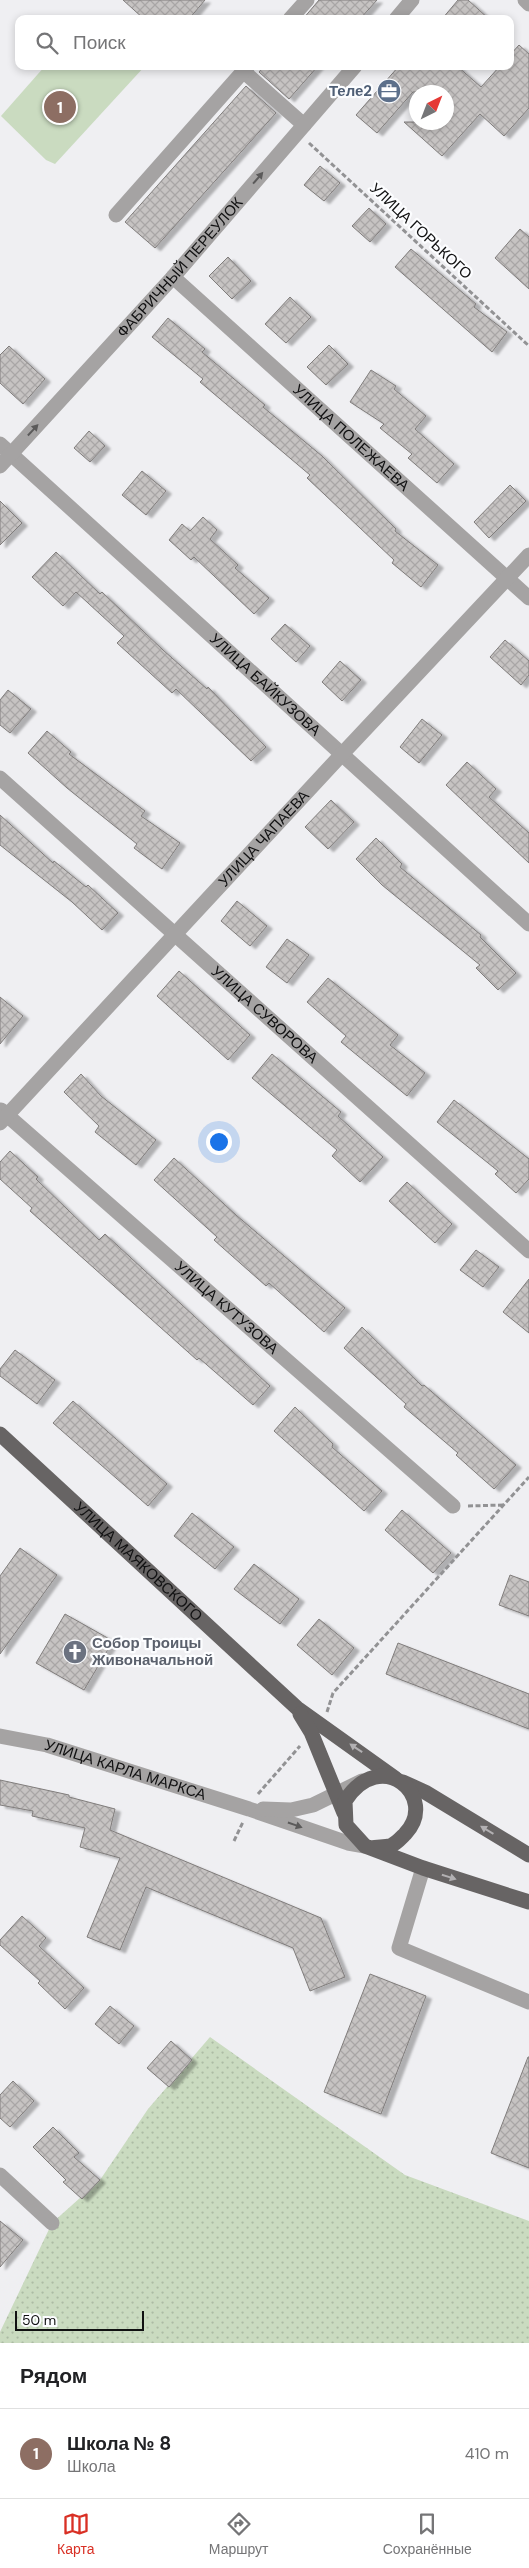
<!DOCTYPE html>
<html lang="ru">
<head>
<meta charset="utf-8">
<style>
  :root { --surface:#fff; --page:#f6f6f6; --text:#202124; --muted:#757577; --line:#e0e0e0; --accent:#d93025 }
  body { margin:0; font-family:"DM Sans",sans-serif; background:var(--page); color:var(--text) }
  .compass { position:absolute; left:409px; top:85px; width:45px; height:45px; border-radius:50%; background:var(--surface); box-shadow:0 2px 8px #0003; rotate:42deg }
  .scale { position:absolute; left:15px; bottom:12px; width:129px; box-sizing:border-box; padding-left:5px; border:2px solid #111112; border-top:0; font-size:14px; line-height:18px; white-space:nowrap; color:#111112; -webkit-text-stroke:4px #fcfdff; paint-order:stroke }
  .you { position:absolute; left:218px; top:1141px; width:18px; height:18px; margin:-12px; border:4px solid #fff; border-radius:50%; background:#1a73e8; box-shadow:0 0 0 8px #1a73e833 }
  .badge { display:grid; place-items:center; width:32px; height:32px; border-radius:50%; background:var(--accent); color:#fff; font-size:16px; font-weight:700 }
  .pin { position:absolute; translate:-50% -50%; border:2px solid #fff; box-shadow:0 1px 5px #0006 }
  .list { margin:0; padding:0; list-style:none }
  h2 { display:flex; justify-content:space-between; align-items:center; height:65px; margin:0; padding:0 20px; font-size:21px }
  h2 small { font-size:16px; font-weight:400; color:var(--muted) }
  .list li { display:grid; grid-template-columns:32px 1fr auto; gap:15px; align-items:center; box-sizing:border-box; height:90px; padding:0 20px; border-top:1px solid var(--line) }
  .list b { display:block; font-size:19px; white-space:nowrap }
  .list p { margin:0; font-size:16px; white-space:nowrap; color:var(--muted) }
  .list em { font-size:16px; font-style:normal; color:var(--muted) }
  .icon { flex:none; width:28px; height:28px; fill:none; stroke:currentColor; stroke-width:2; stroke-linecap:round; stroke-linejoin:round }
  .map { position:relative; flex:none; width:529px; height:2343px; overflow:hidden }
  .search { position:absolute; background:var(--surface); box-shadow:0 2px 8px #0003; left:15px; right:15px; top:15px; height:55px; display:flex; align-items:center; gap:12px; box-sizing:border-box; padding:0 18px; border-radius:10px; color:var(--muted); font-size:19px }
  .sheet { height:155px; background:var(--surface) }
  nav { display:flex; justify-content:space-around; align-items:center; box-sizing:border-box; height:70px; border-top:1px solid var(--line); background:var(--surface); font-size:14px; color:var(--muted) }
  nav a { display:grid; justify-items:center; gap:2px }
  nav .on { color:var(--accent) }
  .map>svg:first-child { display:block }
</style>
</head>
<body>
<div class="map">
<svg width="529" height="2343" viewBox="0 0 529 2343">
  <defs>
    <pattern id="garden-dots" width="8" height="8" patternUnits="userSpaceOnUse" patternTransform="scale(1.25)"><rect width="8" height="8" fill="#cadbc0"/><path d="M2 2h.1M6 6h.1" fill="none" stroke="#acbba4" stroke-width="1.8" stroke-linecap="round"/></pattern>
    <pattern id="building-cross-hatch" width="8" height="8" patternUnits="userSpaceOnUse" patternTransform="scale(1.25)"><rect width="8" height="8" fill="#c6c3c2"/><path d="M0 0l8 8M0 8l8-8" fill="none" stroke="#a9a6a6"/></pattern>
    <filter id="shadow"><feDropShadow dx="5.5" dy="3" stdDeviation="1" flood-color="#0004"/></filter>
  </defs>
  <rect width="100%" height="100%" fill="#efeff2"/>
  <!-- park -->
  <polygon fill="#cadbc0" points="45,66 145,66 55,164 46,160 1,116"/>
  <!-- garden -->
  <polygon fill="url(#garden-dots)" points="210,2037 405,2175 529,2221 529,2343 0,2343 0,2332 52,2223 100,2180 148,2109"/>
  <!-- building -->
  <g fill="url(#building-cross-hatch)" stroke="#807d7c" filter="url(#shadow)">
    <polygon points="123,0 205,0 189,19 144,19"/>
    <polygon points="319,0 377,0 360,19 303,19"/>
    <polygon points="458,0 468,0 489,19 442,19"/>
    <polygon points="519,45 529,54 529,108 504,136 480,114 442,156 404,122 446,122 446,92 413,92 377,133 356,115 399,66 457,66 481,87 500,66 510,66 510,55"/>
    <polygon points="264,66 318,66 289,99 259,72"/>
    <polygon points="246,86 276,113 155,248 125,222"/>
    <polygon points="320,166 340,183 324,201 304,185"/>
    <polygon points="369,208 386,224 370,242 352,226"/>
    <polygon points="520,229 529,237 529,289 495,258"/>
    <polygon points="411,249 476,304 474,307 507,332 492,352 395,267"/>
    <polygon points="228,257 251,281 232,299 209,276"/>
    <polygon points="290,297 311,317 286,343 265,324"/>
    <polygon points="168,318 205,349 202,352 265,405 263,407 322,456 396,529 395,531 438,565 421,587 392,563 394,560 307,478 310,475 200,382 203,379 152,337"/>
    <polygon points="329,345 348,364 326,385 307,367"/>
    <polygon points="9,346 45,379 23,404 0,383 0,355"/>
    <polygon points="371,370 396,386 394,389 426,416 415,429 454,464 437,483 408,458 412,454 380,428 384,424 350,402"/>
    <polygon points="89,431 105,446 90,462 74,448"/>
    <polygon points="142,471 166,491 146,515 122,495"/>
    <polygon points="510,485 526,501 489,538 474,522"/>
    <polygon points="0,501 22,523 0,545"/>
    <polygon points="203,517 217,530 210,539 238,565 235,568 269,598 254,614 194,557 191,560 169,540 182,524 190,531"/>
    <polygon points="56,552 100,594 102,592 163,650 207,689 208,687 266,747 251,761 176,689 172,693 117,643 124,636 76,592 63,606 32,577"/>
    <polygon points="285,624 310,646 296,662 271,639"/>
    <polygon points="505,640 529,661 529,675 521,685 490,657"/>
    <polygon points="340,661 361,680 342,701 322,682"/>
    <polygon points="8,690 31,709 10,733 0,725 0,700"/>
    <polygon points="422,719 442,735 419,763 400,747"/>
    <polygon points="47,731 71,752 69,754 145,811 141,816 180,843 162,869 134,848 137,844 67,788 28,753"/>
    <polygon points="467,762 496,789 489,797 529,833 529,863 446,785"/>
    <polygon points="331,800 354,822 328,849 305,827"/>
    <polygon points="0,815 53,863 54,861 86,887 88,885 118,913 102,930 72,902 0,845"/>
    <polygon points="376,838 402,864 400,867 481,935 480,937 516,973 498,990 476,968 480,965 382,885 356,859"/>
    <polygon points="237,901 267,926 250,946 221,921"/>
    <polygon points="287,939 309,955 287,983 266,967"/>
    <polygon points="179,971 250,1035 228,1060 157,996"/>
    <polygon points="328,978 398,1035 390,1045 425,1073 407,1096 341,1042 346,1036 307,1002"/>
    <polygon points="0,997 23,1016 0,1044"/>
    <polygon points="272,1054 341,1112 338,1116 383,1157 360,1182 332,1156 337,1150 252,1078"/>
    <polygon points="81,1074 101,1096 156,1140 136,1165 95,1132 99,1126 64,1092"/>
    <polygon points="454,1100 529,1159 529,1179 516,1193 495,1174 498,1171 437,1122"/>
    <polygon points="10,1151 38,1177 36,1179 99,1240 105,1234 270,1386 253,1405 199,1358 197,1360 30,1211 32,1208 0,1179 0,1162"/>
    <polygon points="174,1158 236,1215 345,1308 324,1332 269,1283 266,1286 214,1240 217,1237 154,1180"/>
    <polygon points="407,1182 452,1224 435,1243 389,1201"/>
    <polygon points="476,1250 499,1267 483,1287 460,1270"/>
    <polygon points="529,1279 529,1333 503,1312"/>
    <polygon points="362,1327 422,1386 424,1385 516,1465 494,1489 456,1455 458,1453 404,1407 406,1404 344,1348"/>
    <polygon points="15,1350 55,1380 37,1404 0,1376 0,1369"/>
    <polygon points="73,1401 167,1484 148,1506 53,1423"/>
    <polygon points="295,1407 333,1444 332,1447 382,1491 364,1511 274,1431"/>
    <polygon points="402,1510 451,1553 433,1573 385,1530"/>
    <polygon points="192,1513 234,1547 215,1569 174,1536"/>
    <polygon points="20,1548 57,1575 0,1654 0,1576"/>
    <polygon points="254,1564 299,1599 280,1624 234,1589"/>
    <polygon points="510,1575 529,1582 529,1616 499,1605"/>
    <polygon points="65,1614 113,1641 84,1690 36,1663"/>
    <polygon points="319,1619 354,1648 332,1675 297,1645"/>
    <polygon points="398,1643 529,1694 529,1729 386,1674"/>
    <polygon points="0,1780 69,1795 69,1797 115,1809 110,1830 321,1918 345,1977 310,1991 293,1948 146,1887 120,1950 87,1937 120,1858 80,1847 85,1828 32,1816 33,1811 0,1805"/>
    <polygon points="22,1916 46,1938 39,1946 84,1988 65,2009 38,1983 40,1981 0,1945 0,1940"/>
    <polygon points="370,1974 426,1996 381,2114 324,2092"/>
    <polygon points="110,2006 134,2026 119,2044 95,2024"/>
    <polygon points="171,2041 192,2060 169,2087 147,2068"/>
    <polygon points="528,2057 529,2057 529,2168 491,2153"/>
    <polygon points="13,2081 34,2101 10,2127 0,2118 0,2095"/>
    <polygon points="53,2127 79,2153 74,2157 100,2180 82,2199 63,2182 66,2180 33,2147"/>
    <polygon points="0,2221 23,2240 0,2267"/>
  </g>
  <g fill="none" stroke-linecap="round" stroke-linejoin="round">
    <!-- path -->
    <g stroke="#929294" stroke-width="3" stroke-dasharray="5 2.5" stroke-linecap="butt">
      <polyline points="309,143 529,346"/>
      <polyline points="468,1506 503,1505"/>
      <polyline points="327,1712 333,1693 529,1477"/>
      <polyline points="258,1794 300,1746"/>
      <polyline points="234,1841 243,1822"/>
    </g>
    <!-- minor -->
    <g stroke="#a5a3a3" stroke-width="15">
      <polyline points="525,0 529,4"/>
      <polyline points="290,19 307,0"/>
      <polyline points="396,19 412,0"/>
      <polyline points="243,71 304,125"/>
      <polyline points="116,215 248,66"/>
      <path id="s1" d="M 173,277 L 529,598"/>
      <path id="s2" d="M 0,444 L 529,924"/>
      <path id="s3" d="M 0,466 L 173,277 L 355,66"/>
      <path id="s4" d="M 0,778 L 529,1251"/>
      <path id="s5" d="M 1,1110 L 453,1506"/>
      <path id="s6" d="M 0,1123 L 343,753 L 529,555"/>
      <path id="s7" d="M 0,1736 L 47,1745 L 249,1809 L 348,1843 L 365,1846"/>
      <polyline points="263,1809 291,1810 313,1805 362,1781"/>
      <polyline points="423,1868 399,1948 529,2002"/>
      <polyline points="0,2175 52,2223"/>
    </g>
    <!-- major -->
    <g stroke="#676464" stroke-width="15">
      <path id="s8" d="M 0,1434 L 297,1708 L 395,1778"/>
      <polyline points="300,1714 311,1732 344,1813"/>
      <polyline points="403,1782 425,1792 529,1855"/>
      <path d="M 371,1848 C 377,1847 384,1847 390,1846 C 396,1844 401,1838 405,1834 C 440,1797 381,1745 345,1801 L 346,1825 L 365,1846 L 423,1868 L 529,1902"/>
    </g>
  </g>
  <!-- one-way arrows -->
  <defs><path id="oneway-solid" d="M-6-.8H1V-3.2L6.5 0L1 3.2V.8H-6Z" transform="scale(1.25)"/></defs>
  <g fill="#5b5a5a">
    <use href="#oneway-solid" transform="translate(258 178) rotate(-49)"/>
    <use href="#oneway-solid" transform="translate(33 430) rotate(-47)"/>
    <use href="#oneway-solid" transform="translate(295 1825) rotate(19)"/>
  </g>
  <g fill="#b2b0b2">
    <use href="#oneway-solid" transform="translate(356 1748) rotate(-146)"/>
    <use href="#oneway-solid" transform="translate(487 1830) rotate(-149)"/>
    <use href="#oneway-solid" transform="translate(449 1877) rotate(18)"/>
  </g>
  <!-- icons -->
  <defs>
    <g id="office-disc" transform="scale(1.25)"><circle r="9.5" fill="#5c6f8a" stroke="#fcfdff"/><path d="M-6-3h4V-5.5h4V-3h4V5H-6ZM-1-4.5V-3h2v-1.5ZM-6 0V1H6V0Z" fill="#fff"/></g>
    <g id="church-disc" transform="scale(1.25)"><circle r="9.5" fill="#6b7280" stroke="#fcfdff"/><path d="M-1.2-6h2.4v3.5h3.3v2.4h-3.3V6h-2.4V-.1h-3.3v-2.4h3.3Z" fill="#fff"/></g>
  </defs>
  <g fill-rule="evenodd">
    <use href="#office-disc" x="389" y="91"/>
    <use href="#church-disc" x="75" y="1652"/>
  </g>
  <g text-anchor="middle" dominant-baseline="central" stroke-width="4.5" stroke-linejoin="round" paint-order="stroke">
    <!-- service labels -->
    <g font-size="15" font-weight="bold" fill="#4e5e75" stroke="#fcfdff" text-anchor="end">
      <text x="372" y="91">Теле2</text>
    </g>
    <!-- street labels -->
    <g font-size="15" fill="#111112" stroke="#fcfdff">
      <text transform="translate(421 231) rotate(43)">УЛИЦА ГОРЬКОГО</text>
      <text stroke="none"><textPath href="#s3" startOffset="268">ФАБРИЧНЫЙ ПЕРЕУЛОК</textPath></text>
      <text stroke="none"><textPath href="#s1" startOffset="240">УЛИЦА ПОЛЕЖАЕВА</textPath></text>
      <text stroke="none"><textPath href="#s2" startOffset="358">УЛИЦА БАЙКУЗОВА</textPath></text>
      <text stroke="none"><textPath href="#s6" startOffset="388">УЛИЦА ЧАПАЕВА</textPath></text>
      <text stroke="none"><textPath href="#s4" startOffset="355">УЛИЦА СУВОРОВА</textPath></text>
      <text stroke="none"><textPath href="#s5" startOffset="300">УЛИЦА КУТУЗОВА</textPath></text>
      <text stroke="none"><textPath href="#s8" startOffset="188">УЛИЦА МАЯКОВСКОГО</textPath></text>
      <text stroke="none"><textPath href="#s7" startOffset="130">УЛИЦА КАРЛА МАРКСА</textPath></text>
    </g>
    <!-- worship labels -->
    <g font-size="15" font-weight="bold" fill="#5b616d" stroke="#fcfdff" text-anchor="start">
      <text x="92" y="1643">Собор Троицы<tspan x="92" dy="17">Живоначальной</tspan></text>
    </g>
  </g>
</svg>
<svg class="compass" viewBox="-18 -18 36 36"><path d="M0-13l5 13h-10z" fill="#e53935"/><path d="M0 13l5-13h-10z" fill="#757577"/></svg>
<div class="scale">50 m</div>
<div class="you"></div>
<div class="pin badge" style="left:60px;top:107px;background:#8d6e63">1</div>
<div class="search"><svg class="icon" aria-label="search" viewBox="0 0 24 24"><circle cx="10" cy="10" r="6"/><path d="M15 15l6 6"/></svg>Поиск</div>
</div>
<section class="sheet">
<h2>Рядом<small></small></h2>
<ul class="list">
<li><span class="badge" style="background:#8d6e63">1</span><div><b>Школа № 8</b><p>Школа</p></div><em>410 m</em></li>
</ul>
</section>
<nav>
<a class="on"><svg class="icon" aria-label="map" viewBox="0 0 24 24"><path d="M3 6l6-2 6 2 6-2v14l-6 2-6-2-6 2zM9 4v14M15 6v14"/></svg>Карта</a>
<a><svg class="icon" aria-label="directions" viewBox="0 0 24 24"><path d="M12 3l9 9-9 9-9-9zM9 14v-3h6M13 9l2 2-2 2"/></svg>Маршрут</a>
<a><svg class="icon" aria-label="saved" viewBox="0 0 24 24"><path d="M7 4h10v16l-5-4-5 4z"/></svg>Сохранённые</a>
</nav>
</body>
</html>
